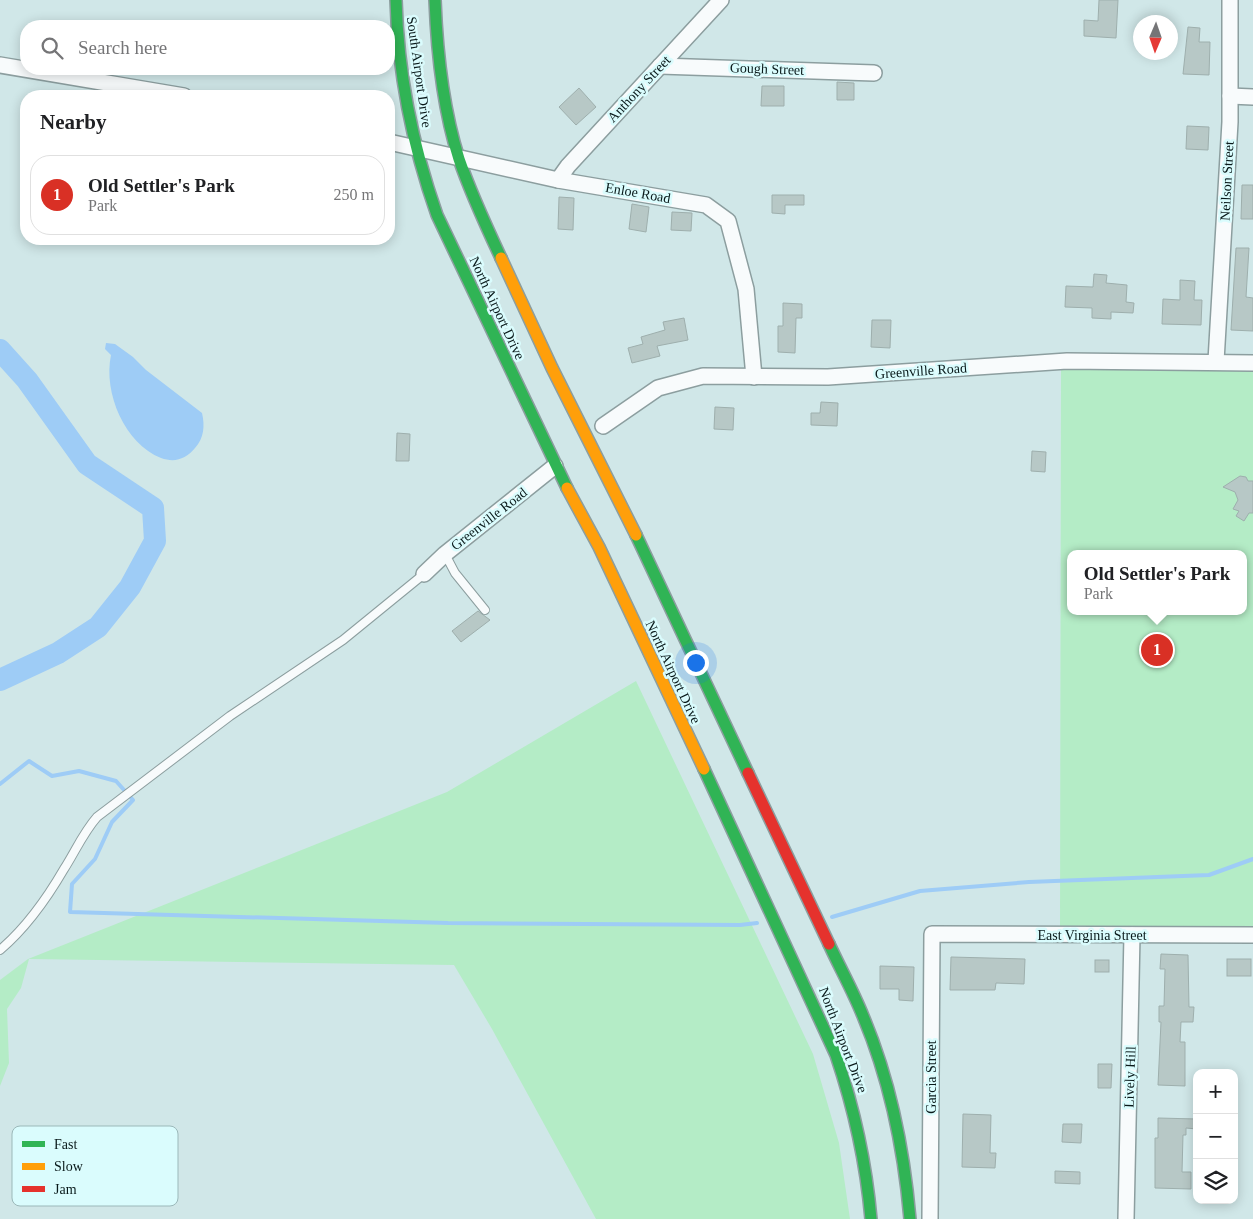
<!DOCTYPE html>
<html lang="en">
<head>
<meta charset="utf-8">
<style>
  :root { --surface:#fff; --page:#f2f2f2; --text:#202124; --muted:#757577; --line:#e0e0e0; --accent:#d93025 }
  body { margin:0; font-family:"Times New Roman",serif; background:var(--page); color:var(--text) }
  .controls { position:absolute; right:15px; bottom:15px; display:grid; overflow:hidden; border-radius:10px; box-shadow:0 2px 12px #0003 }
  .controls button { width:45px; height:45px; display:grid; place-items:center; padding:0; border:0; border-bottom:1px solid var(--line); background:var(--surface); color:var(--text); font:25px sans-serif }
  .compass { position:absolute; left:1133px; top:15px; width:45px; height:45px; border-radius:50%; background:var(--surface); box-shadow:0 2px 12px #0003; rotate:182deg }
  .you { position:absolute; left:695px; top:662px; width:18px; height:18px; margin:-12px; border:4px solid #fff; border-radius:50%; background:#1a73e8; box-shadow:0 0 0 8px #1a73e833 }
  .badge { display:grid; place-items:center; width:32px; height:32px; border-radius:50%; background:var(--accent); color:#fff; font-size:16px; font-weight:700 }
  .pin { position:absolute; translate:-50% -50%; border:2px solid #fff; box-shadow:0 1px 5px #0006 }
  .popup { position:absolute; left:1067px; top:550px; width:180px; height:65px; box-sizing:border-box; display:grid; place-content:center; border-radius:10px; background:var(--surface); filter:drop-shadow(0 1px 4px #0005); font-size:16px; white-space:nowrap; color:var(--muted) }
  .popup b { font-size:19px; color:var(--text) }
  .popup::after { content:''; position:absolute; left:50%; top:100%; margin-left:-10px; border:10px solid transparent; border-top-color:var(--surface) }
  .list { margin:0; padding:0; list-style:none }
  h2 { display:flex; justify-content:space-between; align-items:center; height:65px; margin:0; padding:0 20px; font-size:21px }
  h2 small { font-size:16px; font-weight:400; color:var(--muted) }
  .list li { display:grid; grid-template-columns:32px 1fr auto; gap:15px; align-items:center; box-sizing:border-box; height:80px; margin:0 10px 10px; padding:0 10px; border:1px solid var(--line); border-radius:20px }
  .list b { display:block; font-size:19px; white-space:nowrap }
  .list p { margin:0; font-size:16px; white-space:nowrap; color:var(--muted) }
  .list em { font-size:16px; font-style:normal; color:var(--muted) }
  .icon { flex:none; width:28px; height:28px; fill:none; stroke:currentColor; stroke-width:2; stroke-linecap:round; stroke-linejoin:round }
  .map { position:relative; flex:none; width:1253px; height:1219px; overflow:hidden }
  .search { position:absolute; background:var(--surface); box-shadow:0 2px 12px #0003; left:20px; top:20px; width:375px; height:55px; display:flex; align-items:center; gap:12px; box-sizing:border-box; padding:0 18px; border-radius:20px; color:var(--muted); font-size:19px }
  .panel { position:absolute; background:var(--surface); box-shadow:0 2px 12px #0003; left:20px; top:90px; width:375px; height:155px; border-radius:20px }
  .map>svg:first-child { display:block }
</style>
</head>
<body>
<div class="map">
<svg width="1253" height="1219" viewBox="0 0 1253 1219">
  <rect width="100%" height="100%" fill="#d0e7e8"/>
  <!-- green -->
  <g fill="#b4ecc6" fill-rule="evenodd">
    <path d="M 1061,368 L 1253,370 L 1253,929 L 1060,929 ZM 1071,554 L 1243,554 L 1243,611 L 1071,611 Z"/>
    <polygon points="636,681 813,1054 839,1143 850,1219 596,1219 492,1029 454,965 29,959 21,988 7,1009 9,1063 0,1086 0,980 28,959 447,792"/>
  </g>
  <!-- water -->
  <path fill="#9eccf6" d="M 106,343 L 115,344 L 133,357 L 146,370 L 202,413 C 205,426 204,438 195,448 C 186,459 175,463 161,458 C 125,444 103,393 111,355 L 105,349 Z"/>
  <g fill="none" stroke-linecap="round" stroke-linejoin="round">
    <!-- stream -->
    <g stroke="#9eccf6" stroke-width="4">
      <polyline points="0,784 29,761 52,776 79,771 116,781 133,800 112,822 95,859 72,884 70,912 448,923 740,925 757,923"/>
      <polyline points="832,917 920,891 1029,882 1209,875 1253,859"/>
    </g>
    <!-- river -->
    <polyline stroke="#9eccf6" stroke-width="22" points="0,350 27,380 87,464 153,508 155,541 130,587 98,627 58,653 0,680"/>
  </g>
  <!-- building -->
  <g fill="#b7c8c6" stroke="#9eafad">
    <polygon points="1099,0 1118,0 1116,38 1084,36 1084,20 1098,21"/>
    <polygon points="1188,27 1200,28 1199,42 1210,42 1209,75 1183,74"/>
    <polygon points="837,82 854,83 854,100 837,100"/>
    <polygon points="762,86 784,86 784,106 761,106"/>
    <polygon points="579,88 596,107 576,125 559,107"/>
    <polygon points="1187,126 1209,127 1208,150 1186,149"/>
    <polygon points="1242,185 1253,185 1253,219 1241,219"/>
    <polygon points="772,195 804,195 804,205 785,205 785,214 772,213"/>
    <polygon points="559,197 574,198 573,230 558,229"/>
    <polygon points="632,204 649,207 646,232 629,229"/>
    <polygon points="672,212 692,213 691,231 671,230"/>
    <polygon points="1236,248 1249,248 1246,297 1253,298 1253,331 1231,330"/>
    <polygon points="1094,274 1107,275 1106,283 1127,285 1126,302 1134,303 1133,313 1111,312 1111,319 1092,318 1092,308 1065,307 1066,286 1093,287"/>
    <polygon points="1180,280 1195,281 1194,300 1202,300 1201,325 1162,324 1163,299 1180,300"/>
    <polygon points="783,303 802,304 802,318 796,318 795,353 778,352 778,326 783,326"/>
    <polygon points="684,318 688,340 657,346 660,356 632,363 628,348 643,344 641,337 665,330 663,322"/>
    <polygon points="872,320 891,320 890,348 871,347"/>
    <polygon points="821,402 838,403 837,426 811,425 811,413 820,413"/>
    <polygon points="715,407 734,408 733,430 714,429"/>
    <polygon points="397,433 410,434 409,461 396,461"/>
    <polygon points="1032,451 1046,452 1045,472 1031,471"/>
    <polygon points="1240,476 1246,477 1248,481 1253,481 1253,513 1249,513 1244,521 1236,516 1239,511 1233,509 1238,500 1235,492 1223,487"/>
    <polygon points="478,611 490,620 461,642 452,631"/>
    <polygon points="1161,954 1188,955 1189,1007 1194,1007 1193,1022 1181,1022 1180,1042 1185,1042 1185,1086 1158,1085 1161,1022 1159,1022 1159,1006 1164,1006 1165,969 1160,969"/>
    <polygon points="951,957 1025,959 1024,984 996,983 995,990 950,990"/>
    <rect x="1227" y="959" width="24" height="17"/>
    <rect x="1095" y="960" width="14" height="12"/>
    <polygon points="880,966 914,967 913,1001 899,1000 899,989 880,989"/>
    <polygon points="1098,1064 1112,1064 1111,1088 1098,1088"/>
    <polygon points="963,1114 991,1115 990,1153 996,1153 995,1168 962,1167"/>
    <polygon points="1158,1118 1197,1119 1197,1129 1186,1128 1186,1135 1183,1135 1182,1172 1191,1172 1191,1189 1155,1188 1155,1138 1158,1138"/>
    <polygon points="1063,1124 1082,1124 1081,1143 1062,1142"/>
    <polygon points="1055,1171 1080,1172 1080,1184 1055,1183"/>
  </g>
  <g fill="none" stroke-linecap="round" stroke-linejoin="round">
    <!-- lane casing -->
    <g stroke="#8c9e9f" stroke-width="10">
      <g id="lane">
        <polyline points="445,554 455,573 485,610"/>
        <path d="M 0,950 C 27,927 46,900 64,869 C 75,852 83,833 97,817 L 230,716 L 343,640 L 424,574"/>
      </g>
    </g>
    <!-- street casing -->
    <g stroke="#8c9e9f" stroke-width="18">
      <g id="street">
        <polyline points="0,65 184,96"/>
        <polyline points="660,66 874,73"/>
        <polyline points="1230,96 1253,97"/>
        <polyline points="389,142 558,180 706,205 728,221 746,289 754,377"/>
        <polyline points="558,180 568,166 721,0"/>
        <polyline points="1216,361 1230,122 1230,0"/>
        <polyline points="603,426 658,388 703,376 828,377 1067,361 1253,363"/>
        <polyline points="424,574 445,554 555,466"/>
        <polyline points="930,1219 932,934 1253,935"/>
        <polyline points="1126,1219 1132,935"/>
      </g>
    </g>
    <!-- fast casing -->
    <g stroke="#8c9e9f" stroke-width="14">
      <g id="fast">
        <path d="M 396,0 C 398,76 412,144 437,215 L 567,488"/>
        <path d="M 435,0 C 437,53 443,109 459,159 C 471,194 486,226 501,258"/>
        <polyline points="636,535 748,773"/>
        <path d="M 704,769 L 836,1055 C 854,1108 866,1162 871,1219"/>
        <path d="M 829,944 C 840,968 853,991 863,1016 C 890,1080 904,1150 910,1219"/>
      </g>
    </g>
    <!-- slow casing -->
    <g stroke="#8c9e9f" stroke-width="14">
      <g id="slow">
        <polyline points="501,258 552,368 636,535"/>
        <polyline points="567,488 599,547 704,769"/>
      </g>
    </g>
    <!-- jam casing -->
    <g stroke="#8c9e9f" stroke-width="14">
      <polyline id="jam" points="748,773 829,944"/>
    </g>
    <!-- lane -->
    <use href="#lane" stroke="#f8fbfc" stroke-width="8"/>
    <!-- street -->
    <use href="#street" stroke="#f8fbfc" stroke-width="15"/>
    <!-- fast -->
    <use href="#fast" stroke="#30b455" stroke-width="11"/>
    <!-- slow -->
    <use href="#slow" stroke="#ff9f0a" stroke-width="11"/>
    <!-- jam -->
    <use href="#jam" stroke="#e5322d" stroke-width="11"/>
  </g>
  <g text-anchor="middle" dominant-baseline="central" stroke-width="5" stroke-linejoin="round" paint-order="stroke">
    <!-- street labels -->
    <g font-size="14" fill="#09191a" stroke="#dafcfd">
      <text transform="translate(767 69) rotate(2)">Gough Street</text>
      <text transform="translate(419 72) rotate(82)">South Airport Drive</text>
      <text transform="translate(639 89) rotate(-47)">Anthony Street</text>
      <text transform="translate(1227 181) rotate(-87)">Neilson Street</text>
      <text transform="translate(638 193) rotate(10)">Enloe Road</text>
      <text transform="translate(497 308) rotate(65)">North Airport Drive</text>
      <text transform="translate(921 371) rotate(-4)">Greenville Road</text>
      <text transform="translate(489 519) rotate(-38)">Greenville Road</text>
      <text transform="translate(673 672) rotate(65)">North Airport Drive</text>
      <text x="1092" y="935">East Virginia Street</text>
      <text transform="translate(843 1040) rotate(69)">North Airport Drive</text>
      <text transform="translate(931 1077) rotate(-90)">Garcia Street</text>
      <text transform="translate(1130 1077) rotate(-88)">Lively Hill</text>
    </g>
  </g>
  <!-- legend -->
  <rect x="12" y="1126" width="166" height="80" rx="8" fill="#dafcfd" stroke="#9bb8b9" stroke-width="1"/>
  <rect x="22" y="1141" width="23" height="6" fill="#30b455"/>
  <rect x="22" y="1163" width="23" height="7" fill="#ff9f0a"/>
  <rect x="22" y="1186" width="23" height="6" fill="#e5322d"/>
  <g font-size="14" fill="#09191a">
    <text x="54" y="1149">Fast</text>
    <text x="54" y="1171">Slow</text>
    <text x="54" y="1194">Jam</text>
  </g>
</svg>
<div class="controls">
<button>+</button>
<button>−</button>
<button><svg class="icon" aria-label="layers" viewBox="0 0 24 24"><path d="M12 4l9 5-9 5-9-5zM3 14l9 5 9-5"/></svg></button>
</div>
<svg class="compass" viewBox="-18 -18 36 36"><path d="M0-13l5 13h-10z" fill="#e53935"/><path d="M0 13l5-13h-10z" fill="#757577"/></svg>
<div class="you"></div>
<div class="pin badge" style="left:1157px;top:650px">1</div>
<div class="popup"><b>Old Settler's Park</b>Park</div>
<div class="search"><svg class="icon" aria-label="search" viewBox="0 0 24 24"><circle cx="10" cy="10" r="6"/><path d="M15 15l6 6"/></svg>Search here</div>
<section class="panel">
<h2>Nearby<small></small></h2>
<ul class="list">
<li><span class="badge">1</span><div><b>Old Settler's Park</b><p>Park</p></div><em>250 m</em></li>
</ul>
</section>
</div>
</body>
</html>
